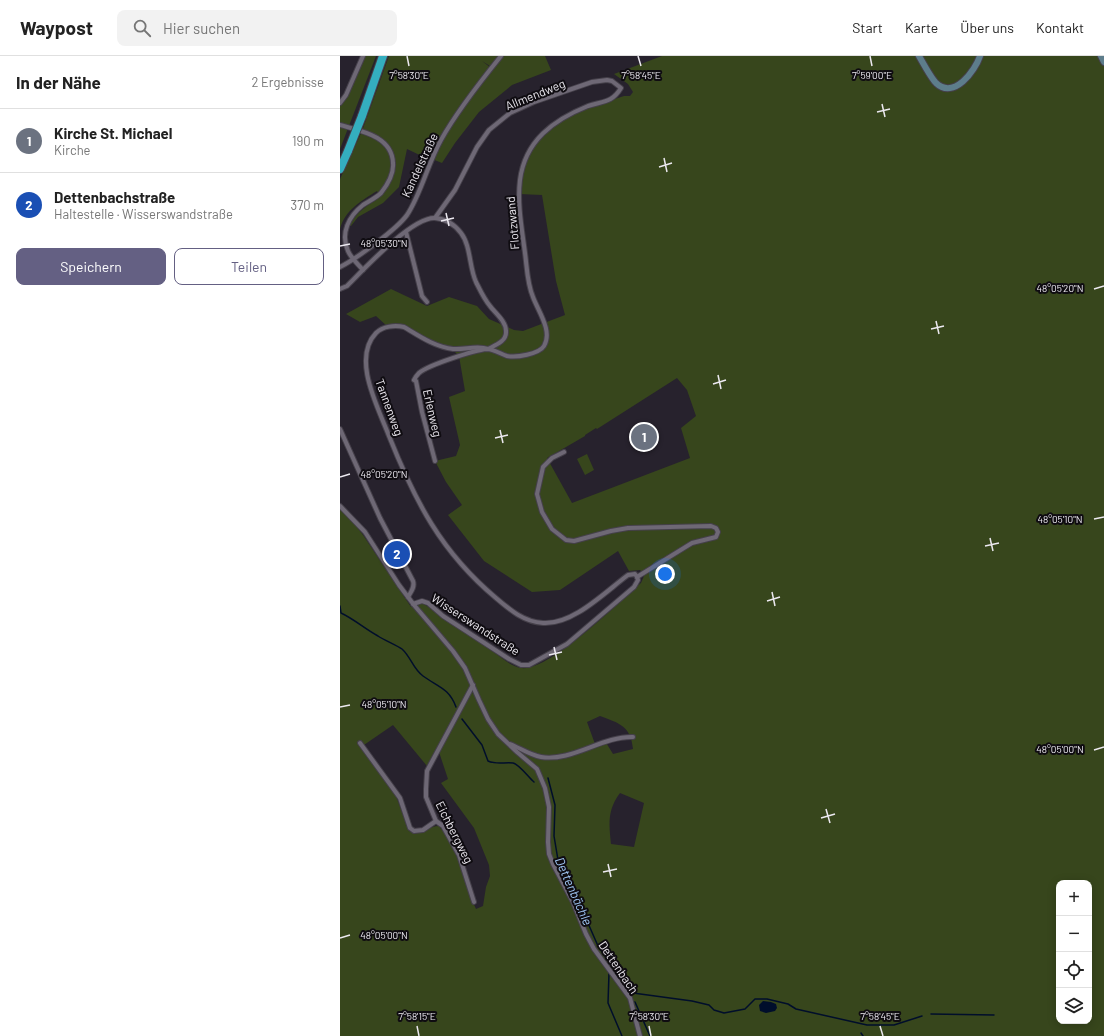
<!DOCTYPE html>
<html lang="de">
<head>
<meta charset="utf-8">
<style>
  :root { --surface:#fff; --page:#f2f2f2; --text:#222; --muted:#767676; --line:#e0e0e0; --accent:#646083 }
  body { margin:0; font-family:Barlow,sans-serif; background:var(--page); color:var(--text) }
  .controls { position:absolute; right:12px; bottom:12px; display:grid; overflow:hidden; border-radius:8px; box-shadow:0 2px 10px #0003 }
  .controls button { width:36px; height:36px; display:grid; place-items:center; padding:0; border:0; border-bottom:1px solid var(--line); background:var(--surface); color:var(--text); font:20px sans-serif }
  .you { position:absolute; left:325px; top:518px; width:14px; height:14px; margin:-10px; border:3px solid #fff; border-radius:50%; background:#1a73e8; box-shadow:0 0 0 6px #1a73e833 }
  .badge { display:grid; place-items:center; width:26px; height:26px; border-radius:50%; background:var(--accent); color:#fff; font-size:13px; font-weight:700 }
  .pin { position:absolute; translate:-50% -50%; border:2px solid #fff; box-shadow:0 1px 4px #0006 }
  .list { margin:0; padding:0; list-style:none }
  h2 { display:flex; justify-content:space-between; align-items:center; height:52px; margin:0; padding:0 16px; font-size:17px }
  h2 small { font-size:13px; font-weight:400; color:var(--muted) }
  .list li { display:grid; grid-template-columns:26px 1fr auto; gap:12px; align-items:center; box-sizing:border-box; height:64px; padding:0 16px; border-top:1px solid var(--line) }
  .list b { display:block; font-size:15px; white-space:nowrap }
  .list p { margin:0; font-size:13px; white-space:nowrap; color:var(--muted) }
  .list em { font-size:13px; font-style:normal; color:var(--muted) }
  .actions { display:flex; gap:8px; padding:12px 16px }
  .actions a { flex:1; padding:9px 0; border:1px solid var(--accent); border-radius:8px; text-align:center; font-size:14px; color:var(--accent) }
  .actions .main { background:var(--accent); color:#fff }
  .icon { flex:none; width:22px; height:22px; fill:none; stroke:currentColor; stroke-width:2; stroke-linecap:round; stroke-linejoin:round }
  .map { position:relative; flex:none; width:764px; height:980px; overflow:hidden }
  header { display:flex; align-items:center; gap:24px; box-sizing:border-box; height:56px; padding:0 20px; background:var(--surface); border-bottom:1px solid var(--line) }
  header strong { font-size:19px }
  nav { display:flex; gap:22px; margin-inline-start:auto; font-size:14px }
  .search { width:280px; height:36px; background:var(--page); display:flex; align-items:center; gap:10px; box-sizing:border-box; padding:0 14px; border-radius:8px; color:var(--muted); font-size:15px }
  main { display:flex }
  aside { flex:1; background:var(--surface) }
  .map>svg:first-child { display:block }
</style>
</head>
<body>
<header>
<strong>Waypost</strong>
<div class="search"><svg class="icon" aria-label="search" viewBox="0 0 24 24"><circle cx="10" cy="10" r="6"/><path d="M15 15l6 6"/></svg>Hier suchen</div>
<nav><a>Start</a><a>Karte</a><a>Über uns</a><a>Kontakt</a></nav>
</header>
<main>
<aside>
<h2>In der Nähe<small>2 Ergebnisse</small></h2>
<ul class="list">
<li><span class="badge" style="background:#6b7280">1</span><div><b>Kirche St. Michael</b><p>Kirche</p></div><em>190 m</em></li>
<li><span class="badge" style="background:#1a4fb4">2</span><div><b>Dettenbachstraße</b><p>Haltestelle · Wisserswandstraße</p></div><em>370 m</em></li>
</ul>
<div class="actions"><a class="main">Speichern</a><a>Teilen</a></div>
</aside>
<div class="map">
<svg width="764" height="980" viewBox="0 0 764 980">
  <rect width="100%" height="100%" fill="#27222d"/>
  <!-- green -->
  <g fill="#37461c" fill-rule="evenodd">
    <polygon points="23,0 36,0 0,93 0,47"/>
    <path d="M 49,0 L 158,0 L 150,10 L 142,5 L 151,12 L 161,0 L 205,0 L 211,14 L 172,29 L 139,56 L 115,87 L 102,107 L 92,103 L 88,103 L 67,93 L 59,131 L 43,147 L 18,161 L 11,170 L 9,169 C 18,155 27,150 40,141 L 37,135 C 21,145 5,154 0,173 L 0,123 L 22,75 Z"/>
    <path d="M 322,0 L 764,0 L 764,980 L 0,980 L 0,452 L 9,461 L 23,479 L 71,551 L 82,547 C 107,562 130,580 155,597 C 162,602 172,611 181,612 C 209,616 279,546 301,527 L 304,520 L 303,517 L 300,514 L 289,515 L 278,495 L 220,534 L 192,536 L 144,505 L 108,459 L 122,449 L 106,426 L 95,405 L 116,400 L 120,389 L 109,341 L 125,335 L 119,300 L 112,293 L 100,291 L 64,271 L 48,271 L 36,260 L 20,266 L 6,258 L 51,233 L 87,250 L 109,241 L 137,250 L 149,263 L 174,274 L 183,275 L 225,259 L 216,225 L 202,139 L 179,138 L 188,96 L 209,72 L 238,55 L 284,40 L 290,40 L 293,36 L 288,28 L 274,18 ZM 337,322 L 347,334 L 356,360 L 341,372 L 350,402 L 232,447 L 207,402 L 245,380 L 245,379 L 256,372 L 257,373 ZM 260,660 C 279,667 291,670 293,693 L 273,698 L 265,685 L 255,688 L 247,666 ZM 53,669 L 87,710 L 96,693 L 98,693 L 108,723 L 101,727 L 134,772 L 149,809 L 150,820 L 146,831 L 143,850 L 136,853 C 132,845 129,836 126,827 C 119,806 113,786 99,770 C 87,770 82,782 69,775 L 56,740 L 21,691 ZM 280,737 L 304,747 L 294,791 L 271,788 C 269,769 267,754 280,737 ZM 719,827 L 749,827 L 749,965 L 719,965 Z"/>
    <polygon points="247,398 254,414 245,419 237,403"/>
  </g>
  <!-- water -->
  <polygon fill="#000e2b" points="423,945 431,946 436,948 437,952 435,955 426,957 420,955 419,949"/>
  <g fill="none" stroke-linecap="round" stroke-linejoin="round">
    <!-- stream -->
    <g stroke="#000e2b" stroke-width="1.5">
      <path d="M 0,550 L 1,557 C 14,563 25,573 38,580 C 44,584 58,590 62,593 C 71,601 73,613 83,620 C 98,631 109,632 116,651"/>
      <path d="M 122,663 L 142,689 L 148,705 C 157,709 164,706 173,707 C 179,708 189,722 194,726"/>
      <polyline points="208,722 215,749 214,780 218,804 237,842 258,890 288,933 293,937 352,945 369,949 374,954 384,957 405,953 415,943 427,943 448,948 456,953 527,969 554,969 582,960"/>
      <polyline points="269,917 268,947 282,980"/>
      <polyline points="295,946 310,980"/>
      <polyline points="591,958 654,959"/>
      <polyline points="521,977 523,980"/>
    </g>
    <!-- street casing -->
    <g stroke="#45404a" stroke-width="6">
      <g id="street">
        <polyline points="0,47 6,39 23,0"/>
        <path d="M 0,69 C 21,75 52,80 53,107 C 54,118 48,128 41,137 C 36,142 29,145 23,149 C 9,160 0,177 8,195 C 11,202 18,208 23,214"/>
        <polyline points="66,176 82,240 87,246"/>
        <path d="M 0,211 C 16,203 57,173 67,159 C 81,138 88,107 101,84 C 117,55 140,26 161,0"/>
        <path d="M 0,233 L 7,230 C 24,213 72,161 95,162 C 106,163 115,169 121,177 C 131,190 129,211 136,226 C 140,234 144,243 150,250 C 155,257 166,265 166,275 C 167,285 156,289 148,293 C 137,289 125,294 113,293 C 95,291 79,280 64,271 C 55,269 43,270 36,277 C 11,303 39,353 49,380 C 75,445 101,496 156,542 C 170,554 184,566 203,567 C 233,569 265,536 288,519 L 295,518 L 297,521"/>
        <path d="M 0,373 L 40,462 L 73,525 C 75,531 71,536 68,541"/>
        <polyline points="224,396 212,402 203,411 197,438 202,456 212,473 226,484 234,485 271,475 288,472 371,470 376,472 378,476 376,481 352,487 297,521"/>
        <path d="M 95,405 L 82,356 L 76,325 L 74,324 C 75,322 77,319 79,317 C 88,309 135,294 147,293 C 153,293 161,298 167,300 C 176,302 199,298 204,290 C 213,275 198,255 193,241 C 187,227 187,211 185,197 C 182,173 177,148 180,124 C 185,85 213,64 248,50 C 263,45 272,47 281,32 L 272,25 L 267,24 L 252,26 L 194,46 L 170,57 L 149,74 L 137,91 L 115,134 L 95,162"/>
        <polyline points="0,450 25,476 59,529 74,549 113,595 125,612 139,644 148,663 158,678 177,696 197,713 205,732 209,751 208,786 209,798 213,808 233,846 246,878 254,893 290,942 300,980"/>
        <polyline points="73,548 82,545 88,547 103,560 169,603 181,609 189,609 227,588 294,531 298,524 297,521"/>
        <polyline points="133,629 87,715 86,733 86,741 96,765 103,770 119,799 134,846"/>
        <polyline points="20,687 60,742 70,772 74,775 83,774 96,765"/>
        <path d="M 170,688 C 180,692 190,699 201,701 C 232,706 262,680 293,681"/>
      </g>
    </g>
    <!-- secondary casing -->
    <g stroke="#45404a" stroke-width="8">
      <g id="secondary">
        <path d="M 579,0 C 583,7 591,22 596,27 C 614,44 635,15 640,0"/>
        <polyline points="761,0 764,6"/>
      </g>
    </g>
    <!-- highway casing -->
    <g stroke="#45404a" stroke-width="10">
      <g id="highway">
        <polyline points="22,60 43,0"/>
        <polyline points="0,113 8,95"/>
      </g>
    </g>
    <!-- street -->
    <use href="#street" stroke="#6e6875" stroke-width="4"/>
    <!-- secondary -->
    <use href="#secondary" stroke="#5d7d8b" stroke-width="6"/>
    <!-- highway -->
    <use href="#highway" stroke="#34aebf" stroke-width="8"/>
    <!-- highway-bridge casing -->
    <g stroke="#45404a" stroke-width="10" stroke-linecap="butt">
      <polyline id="highway-bridge" points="8,95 22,60"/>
    </g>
    <!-- highway-bridge -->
    <use href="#highway-bridge" stroke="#34aebf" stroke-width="8"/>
  </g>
  <!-- ticks -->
  <path fill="none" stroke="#ece9f0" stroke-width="1.5" d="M 67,0 L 69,10M 298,0 L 301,10M 530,0 L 532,10M 542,48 L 545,61M 537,56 L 550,53M 324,102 L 327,116M 319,111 L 332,107M 106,157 L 109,170M 101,165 L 114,162M 0,190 L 10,188M 754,233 L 764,230M 596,265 L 599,278M 591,273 L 604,270M 378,319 L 381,333M 373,328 L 386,324M 160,374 L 163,387M 155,382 L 168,379M 0,421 L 10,418M 754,463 L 764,461M 650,482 L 653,495M 645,490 L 659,487M 432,536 L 435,550M 427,545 L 440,541M 214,591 L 217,604M 209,599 L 222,596M 0,651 L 10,649M 754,694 L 764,691M 486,753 L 490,767M 481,762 L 495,758M 268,808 L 271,821M 263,816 L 277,813M 0,882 L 10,879M 77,970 L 79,980M 309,970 L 311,980M 540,970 L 543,980"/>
  <g text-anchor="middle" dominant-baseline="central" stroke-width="4" stroke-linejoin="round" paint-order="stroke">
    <!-- street labels -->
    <g font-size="12" fill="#ece9f0" stroke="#0f0c11">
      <text transform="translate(195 38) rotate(-22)">Allmendweg</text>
      <text transform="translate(79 109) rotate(-65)">Kandelstraße</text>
      <text transform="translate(172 167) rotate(-95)">Flotzwand</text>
      <text transform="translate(50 351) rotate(70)">Tannenweg</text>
      <text transform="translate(93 357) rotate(77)">Erlenweg</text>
      <text transform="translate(136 568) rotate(33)">Wisserswandstraße</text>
      <text transform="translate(115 776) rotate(63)">Eichbergweg</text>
      <text transform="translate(279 911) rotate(56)">Dettenbach</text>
    </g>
    <!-- water labels -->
    <g font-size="13" font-style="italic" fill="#a0c7f5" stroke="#0f0c11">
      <text transform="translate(234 835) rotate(66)">Dettenbächle</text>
    </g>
  </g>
  <g font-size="10" text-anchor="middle" fill="#ece9f0" stroke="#0f0c11" stroke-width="4" stroke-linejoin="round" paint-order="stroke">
    <text x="69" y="23">7°58'30"E</text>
    <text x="301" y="23">7°58'45"E</text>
    <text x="532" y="23">7°59'00"E</text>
    <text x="44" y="191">48°05'30"N</text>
    <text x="720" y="236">48°05'20"N</text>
    <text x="44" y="422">48°05'20"N</text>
    <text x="720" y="467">48°05'10"N</text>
    <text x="44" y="652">48°05'10"N</text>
    <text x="720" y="697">48°05'00"N</text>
    <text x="44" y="883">48°05'00"N</text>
    <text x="77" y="964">7°58'15"E</text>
    <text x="309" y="964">7°58'30"E</text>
    <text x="540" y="964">7°58'45"E</text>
  </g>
</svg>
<div class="controls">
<button>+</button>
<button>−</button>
<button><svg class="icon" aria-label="locate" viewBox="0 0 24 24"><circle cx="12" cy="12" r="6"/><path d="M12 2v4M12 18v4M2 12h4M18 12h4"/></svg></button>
<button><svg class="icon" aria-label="layers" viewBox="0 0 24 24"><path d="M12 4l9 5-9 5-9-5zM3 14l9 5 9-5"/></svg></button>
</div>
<div class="you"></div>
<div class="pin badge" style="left:304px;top:381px;background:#6b7280">1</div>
<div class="pin badge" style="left:57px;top:498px;background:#1a4fb4">2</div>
</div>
</main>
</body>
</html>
